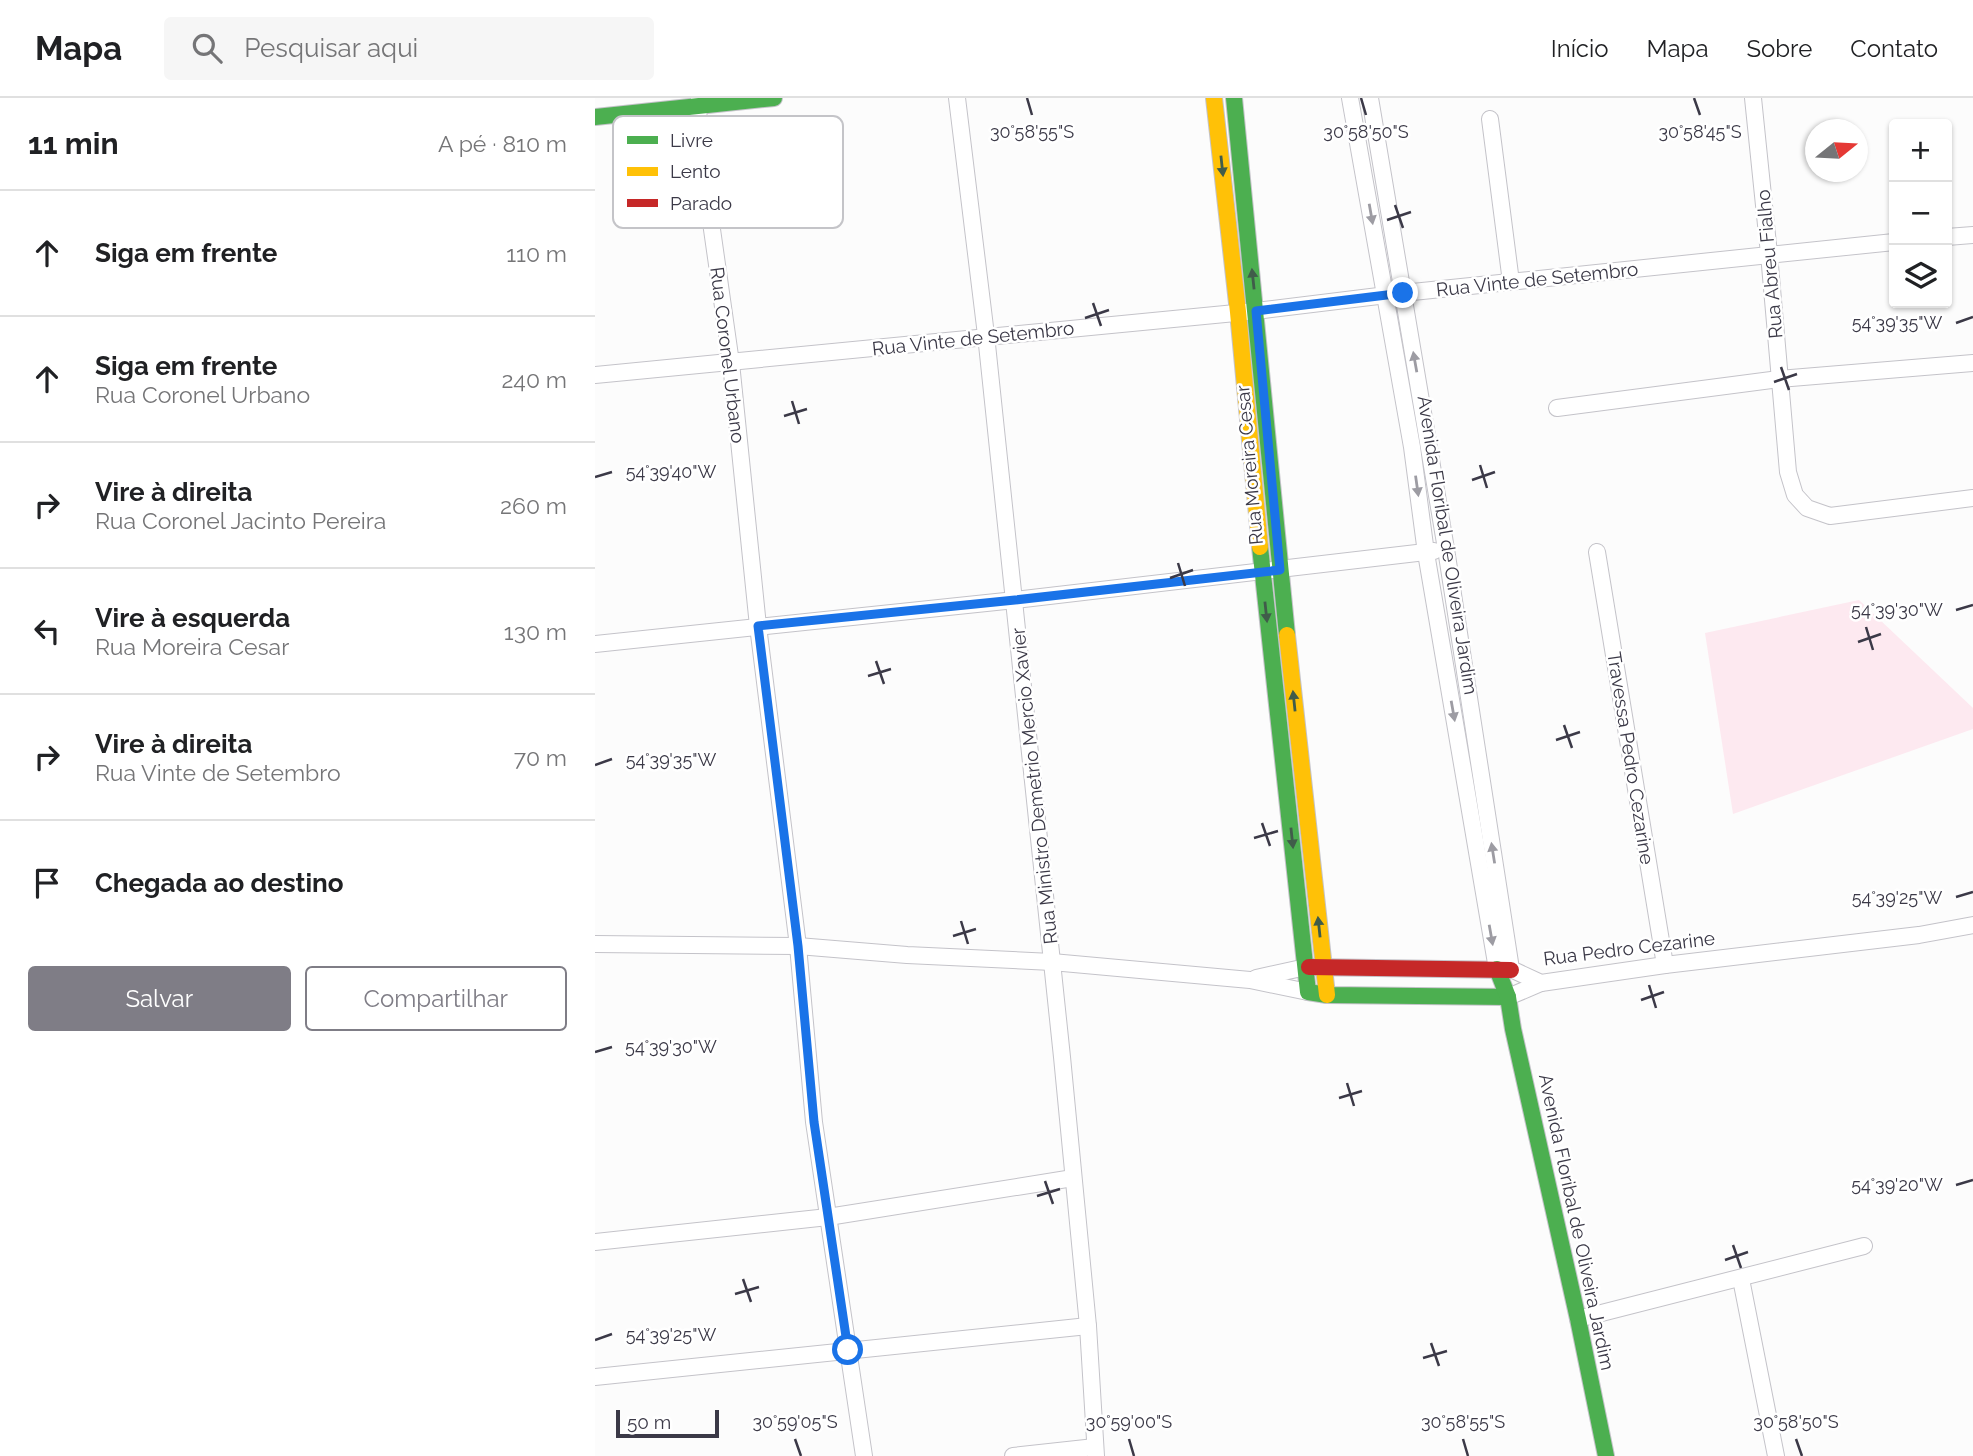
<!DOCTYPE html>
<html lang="pt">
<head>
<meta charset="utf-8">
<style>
  :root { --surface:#fff; --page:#f6f6f6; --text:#202124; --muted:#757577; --line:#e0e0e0; --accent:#7f7d86 }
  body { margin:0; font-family:Raleway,sans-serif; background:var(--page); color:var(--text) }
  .controls { position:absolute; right:21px; top:21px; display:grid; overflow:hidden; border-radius:7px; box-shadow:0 2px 5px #0004 }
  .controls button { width:63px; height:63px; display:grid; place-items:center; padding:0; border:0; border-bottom:2px solid var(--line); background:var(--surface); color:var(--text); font:35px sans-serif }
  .compass { position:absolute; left:1210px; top:21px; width:63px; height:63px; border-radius:50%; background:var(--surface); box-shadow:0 2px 5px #0004; rotate:72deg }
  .scale { position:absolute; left:21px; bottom:18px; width:103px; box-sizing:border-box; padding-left:7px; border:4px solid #3b3947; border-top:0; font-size:19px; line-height:24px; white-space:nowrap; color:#3b3947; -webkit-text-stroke:5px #fff; paint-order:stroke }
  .stop { position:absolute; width:21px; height:21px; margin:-16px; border:5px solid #1a73e8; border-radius:50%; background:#fff }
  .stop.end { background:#1a73e8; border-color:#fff; box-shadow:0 2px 7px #0008 }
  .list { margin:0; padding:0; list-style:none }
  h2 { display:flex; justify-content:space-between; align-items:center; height:91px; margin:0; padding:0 28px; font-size:30px }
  h2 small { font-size:23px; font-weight:400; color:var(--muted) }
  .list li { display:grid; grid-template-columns:46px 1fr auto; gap:21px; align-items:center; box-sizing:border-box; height:126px; padding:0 28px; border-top:2px solid var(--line) }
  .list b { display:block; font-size:26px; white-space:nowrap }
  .list p { margin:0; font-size:23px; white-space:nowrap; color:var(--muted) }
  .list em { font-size:23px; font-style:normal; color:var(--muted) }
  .actions { display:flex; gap:14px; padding:21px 28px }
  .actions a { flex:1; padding:16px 0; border:2px solid var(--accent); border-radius:7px; text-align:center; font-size:24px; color:var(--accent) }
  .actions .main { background:var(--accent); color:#fff }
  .icon { flex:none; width:38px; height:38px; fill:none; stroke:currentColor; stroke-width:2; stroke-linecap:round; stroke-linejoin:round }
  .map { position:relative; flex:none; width:1378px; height:1358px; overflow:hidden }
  header { display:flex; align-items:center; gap:42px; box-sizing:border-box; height:98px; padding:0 35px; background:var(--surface); border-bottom:2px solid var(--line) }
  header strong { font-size:33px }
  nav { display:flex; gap:38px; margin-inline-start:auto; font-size:24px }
  .search { width:490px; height:63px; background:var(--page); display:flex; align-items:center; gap:18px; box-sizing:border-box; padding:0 24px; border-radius:7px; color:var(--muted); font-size:26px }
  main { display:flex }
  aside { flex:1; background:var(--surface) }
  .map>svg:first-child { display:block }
</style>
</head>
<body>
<header>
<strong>Mapa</strong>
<div class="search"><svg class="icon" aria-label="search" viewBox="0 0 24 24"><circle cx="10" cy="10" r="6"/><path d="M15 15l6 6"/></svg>Pesquisar aqui</div>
<nav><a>Início</a><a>Mapa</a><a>Sobre</a><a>Contato</a></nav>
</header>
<main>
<aside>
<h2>11 min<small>A pé · 810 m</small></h2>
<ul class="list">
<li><svg class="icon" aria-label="ahead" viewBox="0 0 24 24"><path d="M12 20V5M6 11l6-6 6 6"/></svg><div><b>Siga em frente</b></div><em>110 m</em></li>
<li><svg class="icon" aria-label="ahead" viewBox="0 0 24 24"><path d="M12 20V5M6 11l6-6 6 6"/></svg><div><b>Siga em frente</b><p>Rua Coronel Urbano</p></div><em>240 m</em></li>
<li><svg class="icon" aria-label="right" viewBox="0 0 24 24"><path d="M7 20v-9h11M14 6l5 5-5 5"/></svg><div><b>Vire à direita</b><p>Rua Coronel Jacinto Pereira</p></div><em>260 m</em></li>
<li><svg class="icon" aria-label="left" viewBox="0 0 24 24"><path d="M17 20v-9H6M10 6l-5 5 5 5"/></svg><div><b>Vire à esquerda</b><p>Rua Moreira Cesar</p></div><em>130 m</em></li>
<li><svg class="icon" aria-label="right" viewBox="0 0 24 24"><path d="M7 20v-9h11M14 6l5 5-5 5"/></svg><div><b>Vire à direita</b><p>Rua Vinte de Setembro</p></div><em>70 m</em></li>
<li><svg class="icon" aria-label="arrive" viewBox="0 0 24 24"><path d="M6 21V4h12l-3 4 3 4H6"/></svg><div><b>Chegada ao destino</b></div></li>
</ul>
<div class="actions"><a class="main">Salvar</a><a>Compartilhar</a></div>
</aside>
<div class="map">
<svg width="1378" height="1358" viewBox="0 0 1378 1358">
  <rect width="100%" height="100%" fill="#fcfcfc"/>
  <!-- green -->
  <polygon fill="#fde9f0" points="1264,502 1378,610 1378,631 1138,716 1110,535"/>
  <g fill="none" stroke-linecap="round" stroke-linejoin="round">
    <!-- street casing -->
    <g stroke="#c4c3c9" stroke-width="18">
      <g id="street">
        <polyline points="104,0 103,33 136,265 163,528 203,848 219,1024 269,1358"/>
        <polyline points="362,0 391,237 467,959 493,1228 501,1358"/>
        <polyline points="755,0 817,349 831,455 902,871"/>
        <polyline points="775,0 851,451 916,871 946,885 1070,867 1324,837 1378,827"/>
        <polyline points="1158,0 1174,156 1193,374 1200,397 1212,410 1235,418 1378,400"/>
        <polyline points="895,21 916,184"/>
        <polyline points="1352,139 1378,137"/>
        <polyline points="0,277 661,213 808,195 1299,144"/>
        <polyline points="962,310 1184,281 1378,265"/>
        <polyline points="1002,454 1070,867"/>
        <polyline points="0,546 420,502 839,453"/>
        <polyline points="0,846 203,848 312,857 457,864 655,882 713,894"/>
        <polyline points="661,880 711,869"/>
        <polyline points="913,899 946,885"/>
        <polyline points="0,1144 233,1119 478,1080"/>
        <polyline points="1146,1181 1181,1358"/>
        <polyline points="983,1221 1269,1148"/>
        <polyline points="0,1279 493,1228"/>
        <polyline points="418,1358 500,1349"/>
      </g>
    </g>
    <!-- fast casing -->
    <g stroke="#c4c3c9" stroke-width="18">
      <g id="fast">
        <polyline points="639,0 692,537"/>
        <polyline points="0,19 179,0"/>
        <polyline points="665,449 713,894 732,897 913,899"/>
        <polyline points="902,871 913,899 918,931 983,1221 1011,1358"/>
      </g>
    </g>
    <!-- slow casing -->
    <g stroke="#c4c3c9" stroke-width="18">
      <g id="slow">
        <polyline points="619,0 643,214 665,449"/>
        <polyline points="692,537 732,897"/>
      </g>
    </g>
    <!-- jam casing -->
    <g stroke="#c4c3c9" stroke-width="18">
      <polyline id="jam" points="714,869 916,872"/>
    </g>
    <!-- street -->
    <use href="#street" stroke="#fff" stroke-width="16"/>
    <!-- fast -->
    <use href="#fast" stroke="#4caf50" stroke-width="16"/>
    <!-- slow -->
    <use href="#slow" stroke="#ffc107" stroke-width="16"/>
    <!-- jam -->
    <use href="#jam" stroke="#c62828" stroke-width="16"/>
  </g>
  <!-- one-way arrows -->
  <defs><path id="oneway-solid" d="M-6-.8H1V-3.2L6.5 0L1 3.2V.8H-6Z" transform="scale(1.75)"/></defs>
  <g fill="#405c4a">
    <use href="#oneway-solid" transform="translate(627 68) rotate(84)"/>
    <use href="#oneway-solid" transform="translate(658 181) rotate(-96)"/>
    <use href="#oneway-solid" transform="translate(671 514) rotate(84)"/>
    <use href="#oneway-solid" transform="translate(699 603) rotate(-96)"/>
    <use href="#oneway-solid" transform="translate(697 740) rotate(84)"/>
    <use href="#oneway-solid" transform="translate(724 829) rotate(-96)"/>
  </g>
  <g fill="#9d9ca3">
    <use href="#oneway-solid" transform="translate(776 116) rotate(80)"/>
    <use href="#oneway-solid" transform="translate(820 264) rotate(-100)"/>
    <use href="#oneway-solid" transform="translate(822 388) rotate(82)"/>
    <use href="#oneway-solid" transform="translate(858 613) rotate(80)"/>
    <use href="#oneway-solid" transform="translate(898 755) rotate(-99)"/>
    <use href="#oneway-solid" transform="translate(896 837) rotate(80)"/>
  </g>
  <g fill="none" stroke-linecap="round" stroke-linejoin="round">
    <!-- route -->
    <polyline stroke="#1a73e8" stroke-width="9" points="253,1252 219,1024 203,848 163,528 420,502 685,472 661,213 808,195"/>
  </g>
  <!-- ticks -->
  <path fill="none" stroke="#3b3947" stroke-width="2.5" d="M 432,0 L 437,17M 766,0 L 771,17M 1099,0 L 1105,17M 800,107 L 808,130M 792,122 L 816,114M 498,205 L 506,228M 490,220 L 514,212M 1361,225 L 1378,219M 1186,269 L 1194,292M 1179,284 L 1202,276M 197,303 L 204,326M 189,318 L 212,311M 885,367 L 892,390M 0,379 L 17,374M 877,382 L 900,374M 583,465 L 590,488M 575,480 L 598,472M 1361,512 L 1378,507M 1271,529 L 1278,552M 1263,544 L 1286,536M 281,563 L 289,586M 273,578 L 296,571M 969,627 L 977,650M 961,642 L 985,634M 0,667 L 17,661M 667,725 L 675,748M 659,740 L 683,733M 1361,799 L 1378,794M 366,823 L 373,846M 358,838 L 381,831M 1054,887 L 1061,910M 1046,902 L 1069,894M 0,954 L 17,949M 752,985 L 759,1008M 744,1000 L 767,993M 450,1083 L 458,1106M 1361,1087 L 1378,1082M 442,1098 L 465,1091M 1138,1147 L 1146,1170M 1130,1162 L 1153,1154M 148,1181 L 156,1204M 140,1196 L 164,1189M 0,1242 L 17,1236M 836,1245 L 844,1268M 828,1260 L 852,1253M 200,1341 L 206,1358M 534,1341 L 539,1358M 868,1341 L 873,1358M 1201,1341 L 1207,1358"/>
  <g text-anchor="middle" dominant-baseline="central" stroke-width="5" stroke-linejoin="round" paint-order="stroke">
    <!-- street labels -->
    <g font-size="19" fill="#3b3947" stroke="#fff">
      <text transform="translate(1174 166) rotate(-95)">Rua Abreu Fialho</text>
      <text transform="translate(942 181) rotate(-6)">Rua Vinte de Setembro</text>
      <text transform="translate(378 240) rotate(-6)">Rua Vinte de Setembro</text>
      <text transform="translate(133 257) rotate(83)">Rua Coronel Urbano</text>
      <text transform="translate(654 367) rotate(-95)">Rua Moreira Cesar</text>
      <text transform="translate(853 447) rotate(81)">Avenida Floribal de Oliveira Jardim</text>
      <text transform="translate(1036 660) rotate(81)">Travessa Pedro Cezarine</text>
      <text transform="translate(439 688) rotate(-96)">Rua Ministro Demetrio Mercio Xavier</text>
      <text transform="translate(1034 850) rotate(-7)">Rua Pedro Cezarine</text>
      <text transform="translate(982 1124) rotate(78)">Avenida Floribal de Oliveira Jardim</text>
    </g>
  </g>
  <!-- legend -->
  <rect x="18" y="18" width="230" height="112" rx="10" fill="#fff" stroke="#c4c4c8" stroke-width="2"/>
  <rect x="32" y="38" width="31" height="8" fill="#4caf50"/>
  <rect x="32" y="69" width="31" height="9" fill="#ffc107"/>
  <rect x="32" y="101" width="31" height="8" fill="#c62828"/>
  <g font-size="19" fill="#3b3947">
    <text x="75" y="49">Livre</text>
    <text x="75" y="80">Lento</text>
    <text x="75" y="112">Parado</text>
  </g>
  <g font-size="18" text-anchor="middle" fill="#3b3947" stroke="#fff" stroke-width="5" stroke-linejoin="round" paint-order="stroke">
    <text x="437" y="40">30°58'55"S</text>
    <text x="771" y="40">30°58'50"S</text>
    <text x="1105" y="40">30°58'45"S</text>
    <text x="1302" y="231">54°39'35"W</text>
    <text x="76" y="380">54°39'40"W</text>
    <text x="1302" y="518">54°39'30"W</text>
    <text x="76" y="668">54°39'35"W</text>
    <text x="1302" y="806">54°39'25"W</text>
    <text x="76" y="955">54°39'30"W</text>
    <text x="1302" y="1093">54°39'20"W</text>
    <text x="76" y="1243">54°39'25"W</text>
    <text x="200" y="1330">30°59'05"S</text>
    <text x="534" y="1330">30°59'00"S</text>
    <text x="868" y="1330">30°58'55"S</text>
    <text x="1201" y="1330">30°58'50"S</text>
  </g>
</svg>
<div class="controls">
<button>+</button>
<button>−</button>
<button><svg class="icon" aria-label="layers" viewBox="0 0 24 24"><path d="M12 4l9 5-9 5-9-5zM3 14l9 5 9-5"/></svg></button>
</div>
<svg class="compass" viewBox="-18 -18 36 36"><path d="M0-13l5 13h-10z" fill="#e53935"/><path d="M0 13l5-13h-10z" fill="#757577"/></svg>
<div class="scale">50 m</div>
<div class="stop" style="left:253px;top:1252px"></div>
<div class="stop end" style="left:808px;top:195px"></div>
</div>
</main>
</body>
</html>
